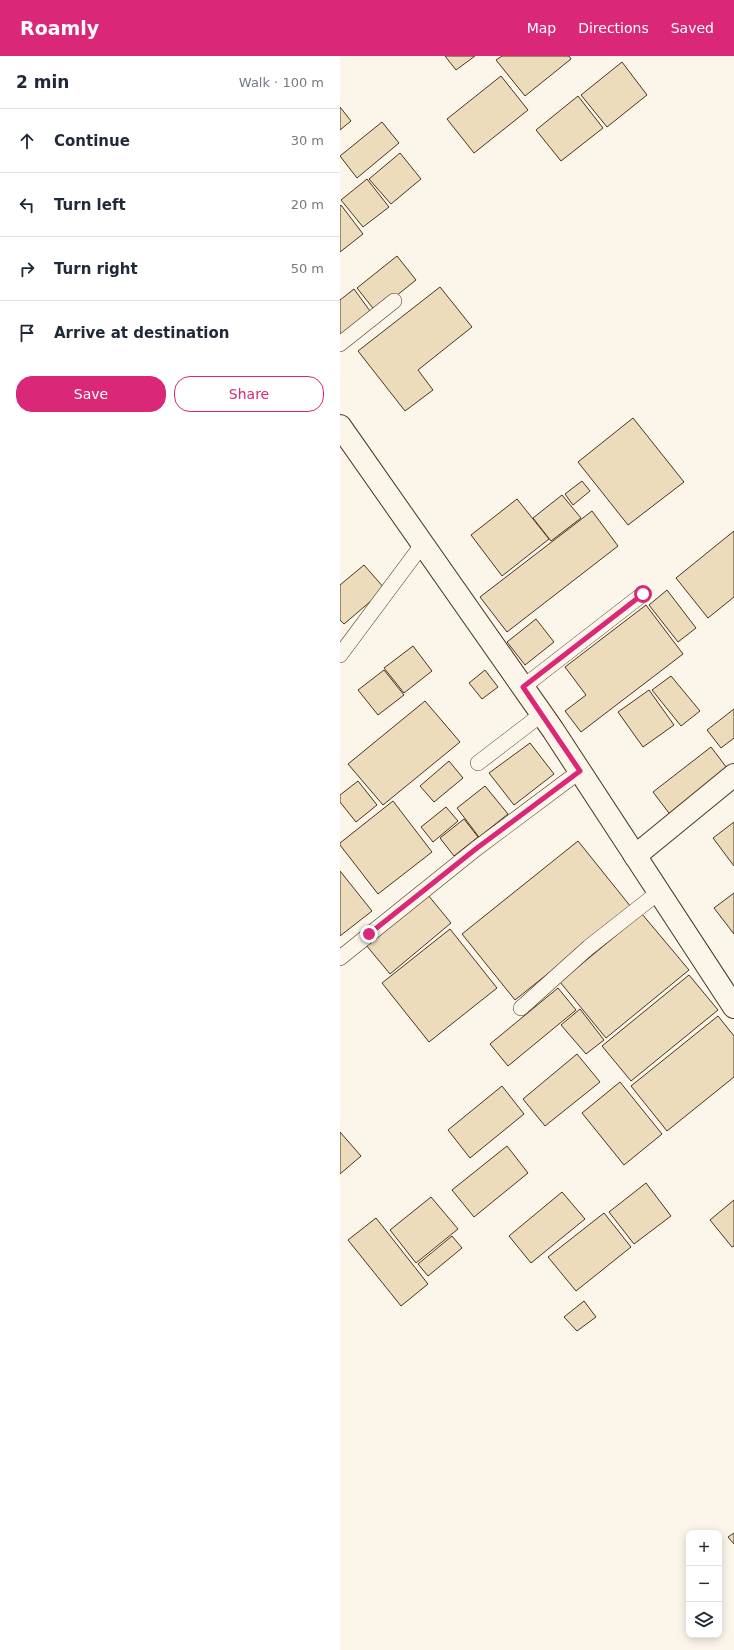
<!DOCTYPE html>
<html lang="en">
<head>
<meta charset="utf-8">
<style>
  :root { --surface:#fff; --page:#f2f2f3; --text:#1f2937; --muted:#747a83; --line:#e0e1e3; --accent:#db2777 }
  body { margin:0; font-family:"DejaVu Sans",sans-serif; background:var(--page); color:var(--text) }
  .controls { position:absolute; right:12px; bottom:12px; display:grid; overflow:hidden; border-radius:8px; box-shadow:0 2px 10px #0003 }
  .controls button { width:36px; height:36px; display:grid; place-items:center; padding:0; border:0; border-bottom:1px solid var(--line); background:var(--surface); color:var(--text); font:20px sans-serif }
  .stop { position:absolute; width:12px; height:12px; margin:-9px; border:3px solid #db2777; border-radius:50%; background:#fff }
  .stop.end { background:#db2777; border-color:#fff; box-shadow:0 1px 4px #0008 }
  .list { margin:0; padding:0; list-style:none }
  h2 { display:flex; justify-content:space-between; align-items:center; height:52px; margin:0; padding:0 16px; font-size:17px }
  h2 small { font-size:13px; font-weight:400; color:var(--muted) }
  .list li { display:grid; grid-template-columns:26px 1fr auto; gap:12px; align-items:center; box-sizing:border-box; height:64px; padding:0 16px; border-top:1px solid var(--line) }
  .list b { display:block; font-size:15px; white-space:nowrap }
  .list em { font-size:13px; font-style:normal; color:var(--muted) }
  .actions { display:flex; gap:8px; padding:12px 16px }
  .actions a { flex:1; padding:9px 0; border:1px solid var(--accent); border-radius:16px; text-align:center; font-size:14px; color:var(--accent) }
  .actions .main { background:var(--accent); color:#fff }
  .icon { flex:none; width:22px; height:22px; fill:none; stroke:currentColor; stroke-width:2; stroke-linecap:round; stroke-linejoin:round }
  .map { position:relative; flex:none; width:394px; height:1594px; overflow:hidden }
  header { display:flex; align-items:center; gap:24px; box-sizing:border-box; height:56px; padding:0 20px; background:var(--accent); color:#fff }
  header strong { font-size:19px }
  nav { display:flex; gap:22px; margin-inline-start:auto; font-size:14px }
  main { display:flex }
  aside { flex:1; background:var(--surface) }
  .map>svg:first-child { display:block }
</style>
</head>
<body>
<header>
<strong>Roamly</strong>
<nav><a>Map</a><a>Directions</a><a>Saved</a></nav>
</header>
<main>
<aside>
<h2>2 min<small>Walk · 100 m</small></h2>
<ul class="list">
<li><svg class="icon" aria-label="ahead" viewBox="0 0 24 24"><path d="M12 20V5M6 11l6-6 6 6"/></svg><div><b>Continue</b></div><em>30 m</em></li>
<li><svg class="icon" aria-label="left" viewBox="0 0 24 24"><path d="M17 20v-9H6M10 6l-5 5 5 5"/></svg><div><b>Turn left</b></div><em>20 m</em></li>
<li><svg class="icon" aria-label="right" viewBox="0 0 24 24"><path d="M7 20v-9h11M14 6l5 5-5 5"/></svg><div><b>Turn right</b></div><em>50 m</em></li>
<li><svg class="icon" aria-label="arrive" viewBox="0 0 24 24"><path d="M6 21V4h12l-3 4 3 4H6"/></svg><div><b>Arrive at destination</b></div></li>
</ul>
<div class="actions"><a class="main">Save</a><a>Share</a></div>
</aside>
<div class="map">
<svg width="394" height="1594" viewBox="0 0 394 1594">
  <rect width="100%" height="100%" fill="#fbf6e9"/>
  <!-- building -->
  <g fill="#ecdcbc" stroke="#4a3520">
    <polygon points="105,0 135,0 116,14"/>
    <polygon points="162,0 229,0 231,3 185,40 156,4"/>
    <polygon points="282,6 307,39 267,71 241,39"/>
    <polygon points="161,20 188,54 134,97 107,63"/>
    <polygon points="238,40 263,72 221,105 196,74"/>
    <polygon points="0,51 11,65 0,74"/>
    <polygon points="42,66 59,87 17,122 0,100"/>
    <polygon points="60,97 81,123 51,148 29,123"/>
    <polygon points="27,123 49,151 23,171 1,144"/>
    <polygon points="1,149 23,178 0,196 0,150"/>
    <polygon points="57,200 76,224 36,256 17,232"/>
    <polygon points="100,231 132,271 78,314 93,334 65,355 18,295"/>
    <polygon points="14,233 30,255 0,279 0,244"/>
    <polygon points="293,362 344,426 288,469 238,406"/>
    <polygon points="242,425 250,435 233,449 225,438"/>
    <polygon points="222,439 241,462 211,485 193,462"/>
    <polygon points="177,443 209,483 162,520 131,479"/>
    <polygon points="252,455 278,490 167,576 140,541"/>
    <polygon points="394,475 394,541 368,562 336,522"/>
    <polygon points="24,509 45,533 4,568 0,564 0,529"/>
    <polygon points="327,534 356,572 338,586 309,549"/>
    <polygon points="306,549 343,598 241,676 225,655 246,639 225,611"/>
    <polygon points="196,563 214,586 185,609 167,586"/>
    <polygon points="73,590 92,615 64,637 44,612"/>
    <polygon points="44,614 64,639 38,659 18,634"/>
    <polygon points="145,614 158,631 142,643 129,627"/>
    <polygon points="331,620 360,655 341,670 312,634"/>
    <polygon points="309,634 334,669 303,691 278,656"/>
    <polygon points="85,645 120,686 43,749 8,708"/>
    <polygon points="394,653 394,682 381,692 367,674"/>
    <polygon points="190,687 214,718 174,749 149,717"/>
    <polygon points="371,691 390,716 332,761 313,736"/>
    <polygon points="109,705 123,722 94,746 80,730"/>
    <polygon points="18,725 37,749 16,766 0,746 0,739"/>
    <polygon points="145,730 168,758 139,781 117,752"/>
    <polygon points="53,745 92,796 38,838 0,789 0,787"/>
    <polygon points="106,751 118,765 93,786 81,771"/>
    <polygon points="124,763 138,781 114,800 100,782"/>
    <polygon points="394,766 394,810 373,782"/>
    <polygon points="238,785 291,851 175,944 122,878"/>
    <polygon points="0,815 32,855 0,880"/>
    <polygon points="394,837 394,878 374,852"/>
    <polygon points="88,839 111,867 50,918 26,889"/>
    <polygon points="302,858 349,914 266,982 220,926"/>
    <polygon points="110,873 157,932 89,986 42,927"/>
    <polygon points="349,919 378,954 291,1025 262,990"/>
    <polygon points="218,932 236,954 168,1010 150,988"/>
    <polygon points="240,953 264,984 246,998 221,969"/>
    <polygon points="378,960 394,980 394,1021 327,1075 291,1030"/>
    <polygon points="237,998 260,1026 205,1070 183,1043"/>
    <polygon points="280,1026 322,1078 284,1109 242,1057"/>
    <polygon points="162,1030 184,1058 130,1102 108,1074"/>
    <polygon points="0,1076 21,1100 0,1118"/>
    <polygon points="167,1090 188,1117 134,1161 112,1134"/>
    <polygon points="306,1127 331,1160 294,1188 269,1156"/>
    <polygon points="222,1136 245,1163 191,1207 169,1180"/>
    <polygon points="91,1141 118,1173 76,1207 50,1174"/>
    <polygon points="394,1144 394,1190 392,1191 370,1164"/>
    <polygon points="264,1157 291,1191 236,1235 208,1201"/>
    <polygon points="36,1162 88,1228 61,1250 8,1184"/>
    <polygon points="112,1180 122,1192 88,1220 78,1208"/>
    <polygon points="244,1245 256,1261 237,1275 224,1261"/>
    <polygon points="394,1477 394,1488 388,1481"/>
  </g>
  <g fill="none" stroke-linecap="round" stroke-linejoin="round">
    <!-- lane casing -->
    <g stroke="#4a3520" stroke-width="16">
      <g id="lane">
        <polyline points="0,288 54,245"/>
        <polyline points="0,599 82,489"/>
        <polyline points="183,631 303,538"/>
        <polyline points="138,707 202,658"/>
        <polyline points="0,902 137,792 240,715"/>
        <polyline points="181,952 249,891 319,836"/>
      </g>
    </g>
    <!-- street casing -->
    <g stroke="#4a3520" stroke-width="24">
      <polyline id="street" points="295,800 394,719"/>
    </g>
    <!-- secondary casing -->
    <g stroke="#4a3520" stroke-width="24">
      <polyline id="secondary" points="0,370 213,674 394,951"/>
    </g>
    <!-- lane -->
    <use href="#lane" stroke="#fbf6e9" stroke-width="15"/>
    <!-- street -->
    <use href="#street" stroke="#fbf6e9" stroke-width="22"/>
    <!-- secondary -->
    <use href="#secondary" stroke="#fbf6e9" stroke-width="22"/>
  </g>
  <g fill="none" stroke-linecap="round" stroke-linejoin="round">
    <!-- route -->
    <polyline stroke="#db2777" stroke-width="5" points="29,878 137,792 240,715 183,631 303,538"/>
  </g>
</svg>
<div class="controls">
<button>+</button>
<button>−</button>
<button><svg class="icon" aria-label="layers" viewBox="0 0 24 24"><path d="M12 4l9 5-9 5-9-5zM3 14l9 5 9-5"/></svg></button>
</div>
<div class="stop" style="left:303px;top:538px"></div>
<div class="stop end" style="left:29px;top:878px"></div>
</div>
</main>
</body>
</html>
